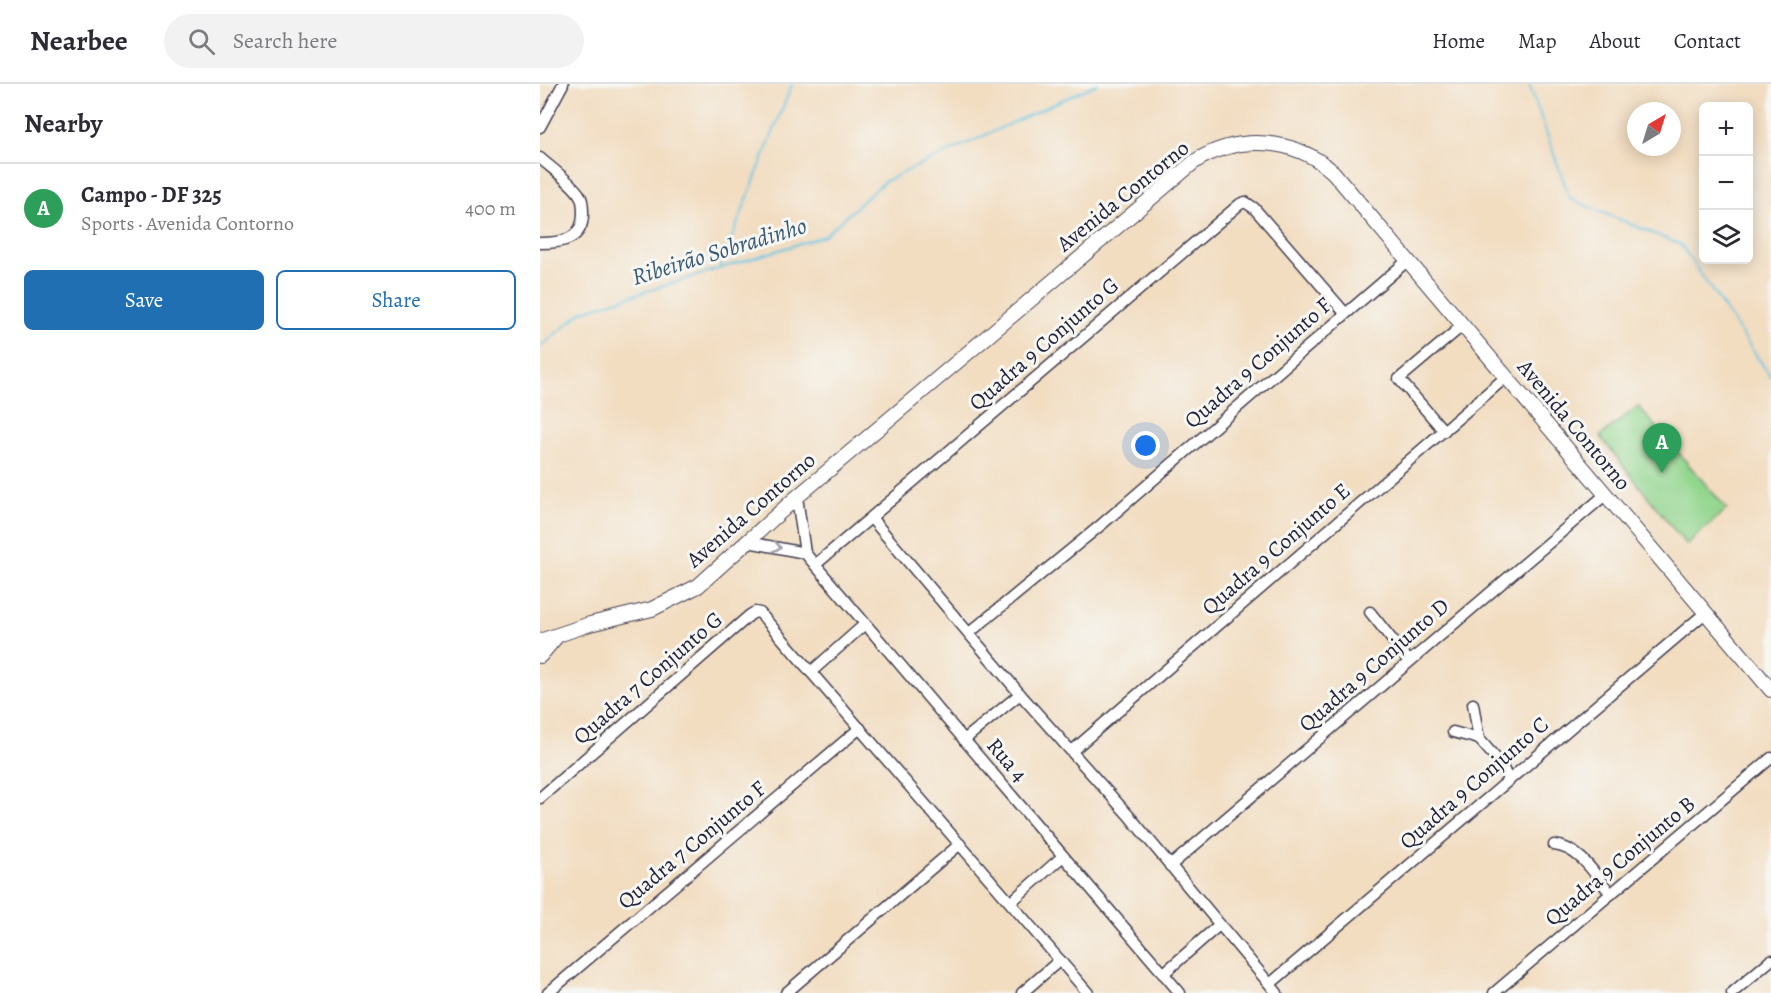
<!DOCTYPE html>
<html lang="en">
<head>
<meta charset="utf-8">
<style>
  :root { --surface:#fff; --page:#f2f2f3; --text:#2b2b33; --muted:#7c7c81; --line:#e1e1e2; --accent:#1f6fb2 }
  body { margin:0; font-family:Alegreya,serif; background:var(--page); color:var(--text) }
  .controls { position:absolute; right:18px; top:18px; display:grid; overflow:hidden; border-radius:9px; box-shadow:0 3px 15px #0003 }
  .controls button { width:54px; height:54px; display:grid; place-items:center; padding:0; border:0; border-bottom:2px solid var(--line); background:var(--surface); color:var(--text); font:30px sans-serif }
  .compass { position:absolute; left:1087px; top:18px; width:54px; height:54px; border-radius:50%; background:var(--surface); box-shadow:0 3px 15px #0003; rotate:38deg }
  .you { position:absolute; left:606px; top:362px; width:21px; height:21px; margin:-15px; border:4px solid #fff; border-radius:50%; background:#1a73e8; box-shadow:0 0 0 9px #1a73e833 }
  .badge { display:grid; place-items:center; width:39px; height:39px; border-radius:50%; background:var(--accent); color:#fff; font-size:20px; font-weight:700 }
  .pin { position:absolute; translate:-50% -50px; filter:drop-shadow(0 2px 3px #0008) }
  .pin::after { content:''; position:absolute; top:32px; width:21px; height:18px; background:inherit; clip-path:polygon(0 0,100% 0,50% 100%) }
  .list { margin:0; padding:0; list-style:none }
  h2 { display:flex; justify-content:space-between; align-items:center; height:78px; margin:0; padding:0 24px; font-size:26px }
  h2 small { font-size:20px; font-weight:400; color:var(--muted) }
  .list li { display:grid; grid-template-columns:39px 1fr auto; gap:18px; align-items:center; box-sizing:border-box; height:90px; padding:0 24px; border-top:2px solid var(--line) }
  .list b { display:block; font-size:22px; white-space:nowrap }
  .list p { margin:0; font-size:20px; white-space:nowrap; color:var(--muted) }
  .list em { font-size:20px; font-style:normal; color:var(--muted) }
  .actions { display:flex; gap:12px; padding:18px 24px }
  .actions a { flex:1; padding:14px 0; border:2px solid var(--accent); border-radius:9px; text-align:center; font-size:21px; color:var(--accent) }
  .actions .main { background:var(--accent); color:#fff }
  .icon { flex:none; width:33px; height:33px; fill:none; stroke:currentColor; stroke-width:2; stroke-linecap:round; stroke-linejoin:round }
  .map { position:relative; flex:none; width:1231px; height:909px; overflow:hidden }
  header { display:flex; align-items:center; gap:36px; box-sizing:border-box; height:84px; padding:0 30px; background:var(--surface); border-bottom:2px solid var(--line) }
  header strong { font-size:28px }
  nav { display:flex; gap:33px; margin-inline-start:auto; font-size:21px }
  .search { width:420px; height:54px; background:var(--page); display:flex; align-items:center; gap:15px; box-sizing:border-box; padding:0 21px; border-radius:33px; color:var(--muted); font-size:22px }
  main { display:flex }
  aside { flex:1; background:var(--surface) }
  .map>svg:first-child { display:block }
</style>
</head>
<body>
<header>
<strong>Nearbee</strong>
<div class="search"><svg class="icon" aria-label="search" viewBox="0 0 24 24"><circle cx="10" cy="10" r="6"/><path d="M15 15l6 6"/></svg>Search here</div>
<nav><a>Home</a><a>Map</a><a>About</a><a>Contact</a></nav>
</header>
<main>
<aside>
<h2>Nearby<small></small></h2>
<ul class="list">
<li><span class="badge" style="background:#2e9e5b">A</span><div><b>Campo - DF 325</b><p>Sports · Avenida Contorno</p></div><em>400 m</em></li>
</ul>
<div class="actions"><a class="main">Save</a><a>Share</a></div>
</aside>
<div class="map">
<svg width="1231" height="909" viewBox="0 0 1231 909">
  <rect width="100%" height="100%" fill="#f6f6f2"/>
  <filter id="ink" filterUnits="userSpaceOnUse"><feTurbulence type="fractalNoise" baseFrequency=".0167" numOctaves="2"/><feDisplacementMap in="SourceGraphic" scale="12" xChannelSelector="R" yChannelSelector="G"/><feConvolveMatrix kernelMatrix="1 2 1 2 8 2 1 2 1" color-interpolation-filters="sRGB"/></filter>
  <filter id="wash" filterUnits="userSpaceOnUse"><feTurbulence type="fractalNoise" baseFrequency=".008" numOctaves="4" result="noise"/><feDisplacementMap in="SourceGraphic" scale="24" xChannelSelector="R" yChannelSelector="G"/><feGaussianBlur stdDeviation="1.35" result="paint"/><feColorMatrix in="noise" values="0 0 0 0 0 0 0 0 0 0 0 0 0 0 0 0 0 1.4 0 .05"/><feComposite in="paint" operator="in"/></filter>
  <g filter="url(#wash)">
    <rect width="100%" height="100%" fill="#f2ddc1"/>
    <!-- green -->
    <polygon fill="#92d58d" stroke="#5a7c64" stroke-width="1.5" points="1098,322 1187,425 1146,461 1060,352"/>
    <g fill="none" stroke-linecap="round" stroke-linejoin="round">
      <!-- stream -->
      <g stroke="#63c3e2" stroke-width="2">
        <polyline points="989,0 1030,115 1141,161 1231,293"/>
        <polyline points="180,184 252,0"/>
        <polyline points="0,263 43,227 284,152 345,97 557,0"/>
      </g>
    </g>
  </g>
  <g filter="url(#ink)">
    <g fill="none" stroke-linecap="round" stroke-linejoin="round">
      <!-- minor casing -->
      <g stroke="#413e4f" stroke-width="13">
        <g id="minor">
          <polyline points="0,43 23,0"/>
          <path d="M 0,74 C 10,83 32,99 39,110 C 42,114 43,122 43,128 C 44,156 22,159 0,159"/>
          <polyline points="904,347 859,295 922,242"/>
          <polyline points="257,413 265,469 640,909"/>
          <polyline points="332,435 480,610 590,733 737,909"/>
          <polyline points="208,458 265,469"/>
          <polyline points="275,481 700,120 705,118 714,124 805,229"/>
          <polyline points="830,528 869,577"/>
          <polyline points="429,549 561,441 867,177"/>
          <polyline points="271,588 325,540"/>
          <polyline points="933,620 939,655 961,680 968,695"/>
          <polyline points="913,648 939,655"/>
          <polyline points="424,656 480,610"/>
          <polyline points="532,667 966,293"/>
          <polyline points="0,714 210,531 215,528 220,529 548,909"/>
          <path d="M 1014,761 C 1041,764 1055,791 1071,810"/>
          <polyline points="630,782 1065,411"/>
          <polyline points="471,818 523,772"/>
          <polyline points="623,890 679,841"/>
          <polyline points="730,900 1165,529"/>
          <polyline points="8,909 320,644"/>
          <polyline points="246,909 420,760"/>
          <polyline points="482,909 520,876"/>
          <polyline points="954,909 1231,674"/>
          <polyline points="1192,909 1231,876"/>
        </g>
      </g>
      <!-- major casing -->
      <g stroke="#413e4f" stroke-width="16">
        <g id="major">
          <path d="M 0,557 L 50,540 L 112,525 L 158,502 L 257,413 L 654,78 C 698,50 754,53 793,88 L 1231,606"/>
          <polyline points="0,572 16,553"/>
        </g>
      </g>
      <!-- minor -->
      <use href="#minor" stroke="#fff" stroke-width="10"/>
      <!-- major -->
      <use href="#major" stroke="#fff" stroke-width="14"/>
    </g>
    <!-- one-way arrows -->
    <defs><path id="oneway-chevron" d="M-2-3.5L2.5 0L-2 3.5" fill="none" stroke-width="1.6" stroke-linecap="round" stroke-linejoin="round" transform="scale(1.5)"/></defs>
    <use stroke="#9c9ca7" href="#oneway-chevron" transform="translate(237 463) rotate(12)"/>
  </g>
  <g text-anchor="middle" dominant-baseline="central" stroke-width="6" stroke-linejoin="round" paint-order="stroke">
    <!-- street labels -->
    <g font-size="22" fill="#22223b" stroke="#f6f6f2">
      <text transform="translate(583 112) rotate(-39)">Avenida Contorno</text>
      <text transform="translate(504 260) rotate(-41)">Quadra 9 Conjunto G</text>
      <text transform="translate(718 279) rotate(-41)">Quadra 9 Conjunto F</text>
      <text transform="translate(1034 341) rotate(50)">Avenida Contorno</text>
      <text transform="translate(211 426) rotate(-41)">Avenida Contorno</text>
      <text transform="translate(736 465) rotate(-41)">Quadra 9 Conjunto E</text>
      <text transform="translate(834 581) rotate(-41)">Quadra 9 Conjunto D</text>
      <text transform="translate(108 594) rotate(-41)">Quadra 7 Conjunto G</text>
      <text transform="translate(467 676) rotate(50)">Rua 4</text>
      <text transform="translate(934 699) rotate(-41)">Quadra 9 Conjunto C</text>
      <text transform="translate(152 761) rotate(-40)">Quadra 7 Conjunto F</text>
      <text transform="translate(1080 777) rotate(-40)">Quadra 9 Conjunto B</text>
    </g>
    <!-- water labels -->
    <g font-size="24" font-style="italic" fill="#395a75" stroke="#f6f6f2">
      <text transform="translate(179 167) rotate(-17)">Ribeirão Sobradinho</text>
    </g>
  </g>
</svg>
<div class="controls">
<button>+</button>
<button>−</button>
<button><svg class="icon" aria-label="layers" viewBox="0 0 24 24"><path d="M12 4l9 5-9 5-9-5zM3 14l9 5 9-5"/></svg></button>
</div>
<svg class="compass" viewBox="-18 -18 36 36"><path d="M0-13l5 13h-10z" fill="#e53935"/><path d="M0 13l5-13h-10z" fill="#7c7c81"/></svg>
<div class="you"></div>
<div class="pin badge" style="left:1122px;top:389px;background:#2e9e5b">A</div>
</div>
</main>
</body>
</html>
